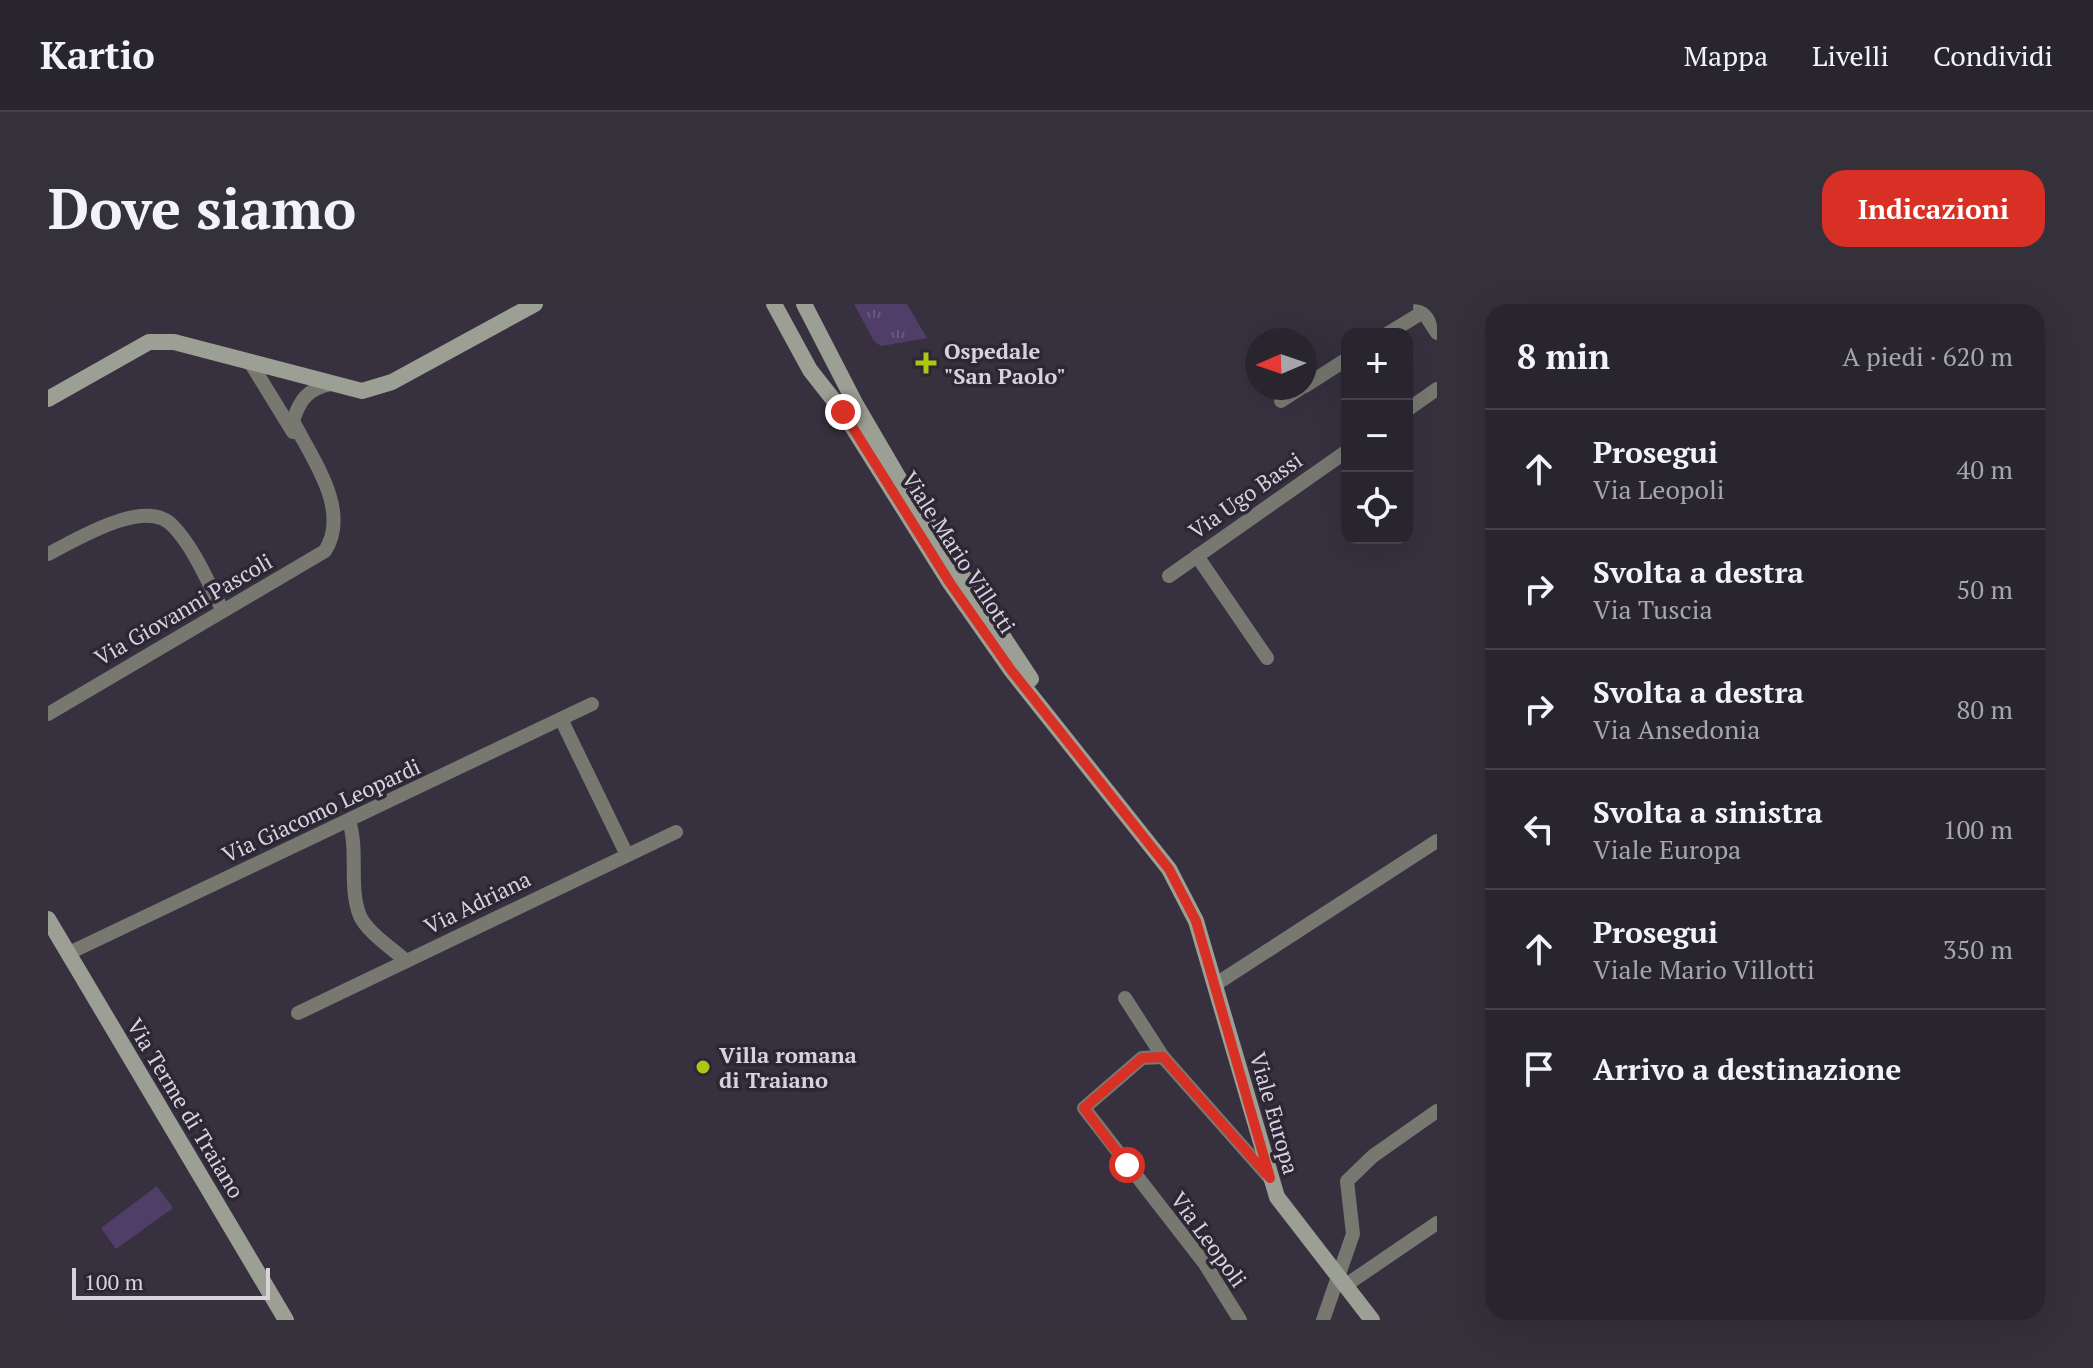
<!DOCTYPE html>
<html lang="it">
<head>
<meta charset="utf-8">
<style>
  :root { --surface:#29252f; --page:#35313b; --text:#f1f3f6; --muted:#a5a5aa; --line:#45424b; --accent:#d93025 }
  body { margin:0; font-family:"PT Serif",serif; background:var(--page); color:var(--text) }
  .controls { position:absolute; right:24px; top:24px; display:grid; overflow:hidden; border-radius:16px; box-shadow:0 8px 32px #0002 }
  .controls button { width:72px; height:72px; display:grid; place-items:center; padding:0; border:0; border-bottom:2px solid var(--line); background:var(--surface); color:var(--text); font:40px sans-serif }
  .compass { position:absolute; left:1197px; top:24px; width:72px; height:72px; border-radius:50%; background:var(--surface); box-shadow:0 8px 32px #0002; rotate:268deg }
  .scale { position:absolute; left:24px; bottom:20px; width:198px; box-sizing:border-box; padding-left:8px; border:4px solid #d7d3dd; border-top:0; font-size:22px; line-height:28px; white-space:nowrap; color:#d7d3dd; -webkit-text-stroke:6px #2d2735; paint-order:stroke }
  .stop { position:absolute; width:24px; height:24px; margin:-18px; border:6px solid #d93025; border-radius:50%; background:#fff }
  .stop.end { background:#d93025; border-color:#fff; box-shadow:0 2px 8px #0008 }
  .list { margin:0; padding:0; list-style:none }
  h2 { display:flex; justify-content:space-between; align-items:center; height:104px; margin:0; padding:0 32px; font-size:34px }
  h2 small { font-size:26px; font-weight:400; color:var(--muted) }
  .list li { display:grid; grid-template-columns:52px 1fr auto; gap:24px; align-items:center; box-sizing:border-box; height:120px; padding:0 32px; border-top:2px solid var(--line) }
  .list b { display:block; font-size:30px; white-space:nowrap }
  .list p { margin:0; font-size:26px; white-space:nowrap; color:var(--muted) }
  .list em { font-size:26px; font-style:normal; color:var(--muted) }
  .icon { flex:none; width:44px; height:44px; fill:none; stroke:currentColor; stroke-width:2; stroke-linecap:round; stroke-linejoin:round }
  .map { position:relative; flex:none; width:1389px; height:1016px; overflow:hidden; border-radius:24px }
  header { display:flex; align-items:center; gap:48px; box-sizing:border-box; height:112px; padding:0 40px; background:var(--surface); border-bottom:2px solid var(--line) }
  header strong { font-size:38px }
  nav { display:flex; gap:44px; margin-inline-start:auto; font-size:28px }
  .intro { display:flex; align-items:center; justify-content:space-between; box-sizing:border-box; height:192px; padding:0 48px }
  h1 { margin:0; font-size:56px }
  .button { padding:20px 36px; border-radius:24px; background:var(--accent); color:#fff; font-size:28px; font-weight:700 }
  main { display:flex; gap:48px; padding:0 48px }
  aside { flex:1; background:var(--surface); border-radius:24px; box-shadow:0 8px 32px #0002 }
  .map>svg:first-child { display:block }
</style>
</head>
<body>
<header>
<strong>Kartio</strong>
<nav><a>Mappa</a><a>Livelli</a><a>Condividi</a></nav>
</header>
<div class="intro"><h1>Dove siamo</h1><a class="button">Indicazioni</a></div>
<main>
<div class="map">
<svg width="1389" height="1016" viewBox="0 0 1389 1016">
  <defs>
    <pattern id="park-tufts" width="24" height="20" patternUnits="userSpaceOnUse" patternTransform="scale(2)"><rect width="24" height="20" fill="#513e68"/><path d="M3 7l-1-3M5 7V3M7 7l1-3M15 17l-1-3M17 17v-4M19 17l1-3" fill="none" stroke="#69597d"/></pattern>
  </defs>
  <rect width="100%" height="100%" fill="#37313f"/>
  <!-- grass -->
  <polygon fill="#513e68" points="109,882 125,904 68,945 53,924"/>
  <!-- park -->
  <polygon fill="url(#park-tufts)" points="806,0 859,0 879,34 833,42 826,37"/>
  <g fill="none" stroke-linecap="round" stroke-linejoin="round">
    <!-- street -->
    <g stroke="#777971" stroke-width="14">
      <polyline points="1372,3 1389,29"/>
      <polyline points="1339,30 1375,8"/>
      <polyline points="202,58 245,128"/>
      <polyline points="1257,82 1299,55"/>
      <polyline points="1233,97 1253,84"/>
      <polyline points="1359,106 1389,85"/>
      <path d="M 0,250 C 28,236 98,192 125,222 C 147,245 160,279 175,307"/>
      <polyline points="1149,252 1219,354"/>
      <polyline points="1121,272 1299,147"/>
      <path d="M 0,410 L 277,247 C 303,206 264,155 245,117 C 252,95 260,85 283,80"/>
      <polyline points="513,415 579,551"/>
      <path d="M 301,517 C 311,548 300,582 312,612 C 319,628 345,645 358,657"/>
      <polyline points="21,649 544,400"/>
      <polyline points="1168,680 1389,537"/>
      <polyline points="1077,694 1115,753 1222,874"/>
      <polyline points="250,709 628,528"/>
      <polyline points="1115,753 1094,754 1036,804 1157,960 1192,1016"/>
      <polyline points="1298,981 1389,919"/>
      <polyline points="1275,1016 1305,930 1299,877 1325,852 1389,807"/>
    </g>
    <!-- secondary -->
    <g stroke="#9c9f93" stroke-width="16">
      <polyline points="726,0 762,66 795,108 902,279 963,366 1121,565 1148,617 1229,893 1324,1016"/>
      <polyline points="756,0 807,99 852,176 983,375"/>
      <polyline points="0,95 101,38 126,38 314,87 344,78 487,0"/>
      <polyline points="0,615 238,1016"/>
    </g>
  </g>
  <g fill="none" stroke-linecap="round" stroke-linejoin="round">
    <!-- route -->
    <polyline stroke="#d93025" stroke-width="10" points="795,108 902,279 963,366 1121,565 1148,617 1222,874 1115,753 1094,754 1036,804 1079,861"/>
  </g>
  <!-- markers -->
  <g fill="#acc611" stroke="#2d2735" stroke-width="3">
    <path d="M874 47h8v8h8v8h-8v8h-8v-8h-8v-8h8z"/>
    <circle cx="655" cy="763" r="8"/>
  </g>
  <g text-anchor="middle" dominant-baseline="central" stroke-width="7" stroke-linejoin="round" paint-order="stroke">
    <!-- poi labels -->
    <g font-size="22" font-weight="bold" fill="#d7d3dd" stroke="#2d2735" text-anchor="start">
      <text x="896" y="46">Ospedale<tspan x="896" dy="25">"San Paolo"</tspan></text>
      <text x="671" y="750">Villa romana<tspan x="671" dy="25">di Traiano</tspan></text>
    </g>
    <!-- street labels -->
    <g font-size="22" fill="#d7d3dd" stroke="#2d2735">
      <text transform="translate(1197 191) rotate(-35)">Via Ugo Bassi</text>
      <text transform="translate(911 248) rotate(57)">Viale Mario Villotti</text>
      <text transform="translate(135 305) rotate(-30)">Via Giovanni Pascoli</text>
      <text transform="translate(273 506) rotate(-25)">Via Giacomo Leopardi</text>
      <text transform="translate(429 598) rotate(-26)">Via Adriana</text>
      <text transform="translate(138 804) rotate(59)">Via Terme di Traiano</text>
      <text transform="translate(1227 809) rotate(74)">Viale Europa</text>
      <text transform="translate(1161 935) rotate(54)">Via Leopoli</text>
    </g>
  </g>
</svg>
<div class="controls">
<button>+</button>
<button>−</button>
<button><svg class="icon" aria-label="locate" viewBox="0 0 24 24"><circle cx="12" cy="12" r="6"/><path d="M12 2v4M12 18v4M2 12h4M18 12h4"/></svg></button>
</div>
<svg class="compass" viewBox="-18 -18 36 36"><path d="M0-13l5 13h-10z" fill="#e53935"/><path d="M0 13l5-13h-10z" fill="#a5a5aa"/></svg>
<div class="scale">100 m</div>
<div class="stop" style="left:1079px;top:861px"></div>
<div class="stop end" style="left:795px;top:108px"></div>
</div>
<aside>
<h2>8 min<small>A piedi · 620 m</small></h2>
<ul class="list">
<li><svg class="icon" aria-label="ahead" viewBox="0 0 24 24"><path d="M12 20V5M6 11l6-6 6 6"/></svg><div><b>Prosegui</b><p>Via Leopoli</p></div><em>40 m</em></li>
<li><svg class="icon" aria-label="right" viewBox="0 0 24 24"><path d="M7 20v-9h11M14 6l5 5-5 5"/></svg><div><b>Svolta a destra</b><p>Via Tuscia</p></div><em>50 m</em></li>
<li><svg class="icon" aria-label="right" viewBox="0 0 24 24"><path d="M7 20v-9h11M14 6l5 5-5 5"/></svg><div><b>Svolta a destra</b><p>Via Ansedonia</p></div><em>80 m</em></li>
<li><svg class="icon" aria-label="left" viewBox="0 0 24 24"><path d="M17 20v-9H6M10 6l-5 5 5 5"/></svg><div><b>Svolta a sinistra</b><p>Viale Europa</p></div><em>100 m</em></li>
<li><svg class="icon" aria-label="ahead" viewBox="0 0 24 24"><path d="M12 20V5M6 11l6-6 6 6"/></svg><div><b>Prosegui</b><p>Viale Mario Villotti</p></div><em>350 m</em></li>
<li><svg class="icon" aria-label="arrive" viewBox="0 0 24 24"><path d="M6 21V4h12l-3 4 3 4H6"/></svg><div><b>Arrivo a destinazione</b></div></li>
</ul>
</aside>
</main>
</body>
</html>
